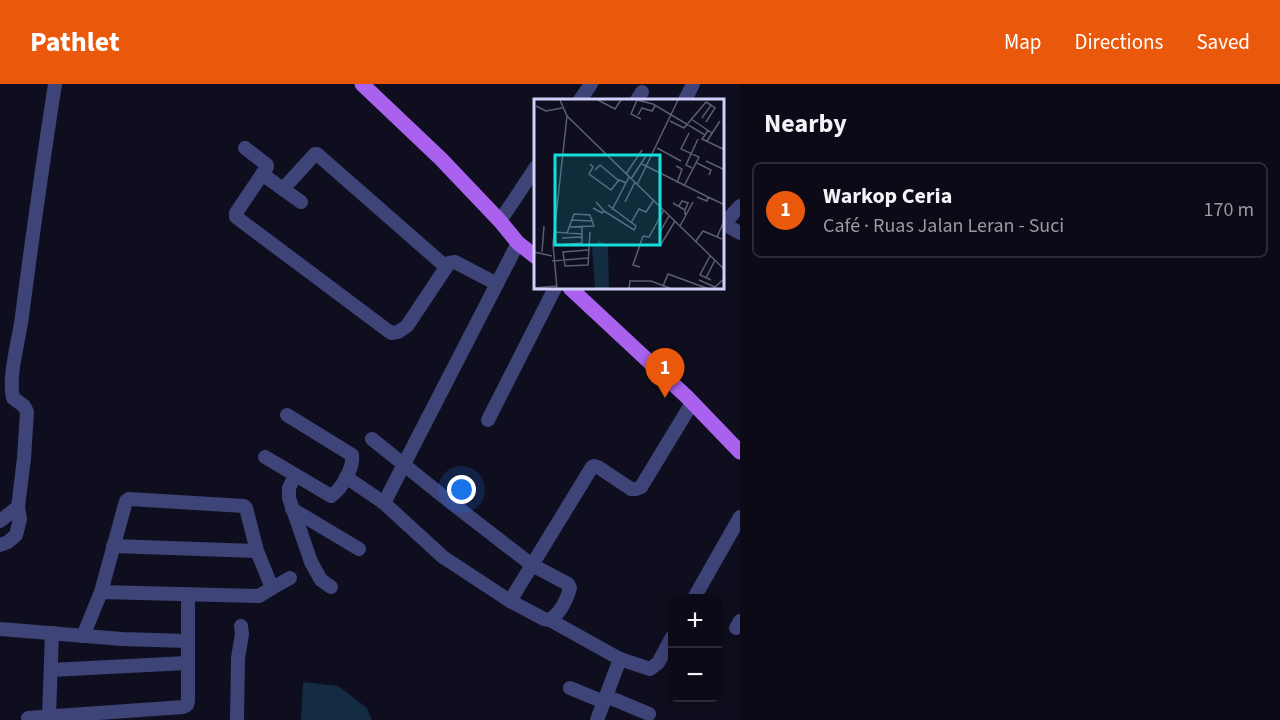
<!DOCTYPE html>
<html lang="en">
<head>
<meta charset="utf-8">
<style>
  :root { --surface:#0b0a16; --page:#191823; --text:#f1f3f6; --muted:#9a9aa1; --line:#2b2b35; --accent:#ea580c }
  body { margin:0; font-family:"Source Sans 3",sans-serif; background:var(--page); color:var(--text) }
  .controls { position:absolute; right:18px; bottom:18px; display:grid; overflow:hidden; border-radius:9px; box-shadow:0 3px 15px #0003 }
  .controls button { width:54px; height:54px; display:grid; place-items:center; padding:0; border:0; border-bottom:2px solid var(--line); background:var(--surface); color:var(--text); font:30px sans-serif }
  .you { position:absolute; left:462px; top:406px; width:21px; height:21px; margin:-15px; border:4px solid #fff; border-radius:50%; background:#1a73e8; box-shadow:0 0 0 9px #1a73e833 }
  .badge { display:grid; place-items:center; width:39px; height:39px; border-radius:50%; background:var(--accent); color:#fff; font-size:20px; font-weight:700 }
  .pin { position:absolute; translate:-50% -50px; filter:drop-shadow(0 2px 3px #0008) }
  .pin::after { content:''; position:absolute; top:32px; width:21px; height:18px; background:inherit; clip-path:polygon(0 0,100% 0,50% 100%) }
  .list { margin:0; padding:0; list-style:none }
  h2 { display:flex; justify-content:space-between; align-items:center; height:78px; margin:0; padding:0 24px; font-size:26px }
  h2 small { font-size:20px; font-weight:400; color:var(--muted) }
  .list li { display:grid; grid-template-columns:39px 1fr auto; gap:18px; align-items:center; box-sizing:border-box; height:96px; margin:0 12px 12px; padding:0 12px; border:2px solid var(--line); border-radius:9px }
  .list b { display:block; font-size:22px; white-space:nowrap }
  .list p { margin:0; font-size:20px; white-space:nowrap; color:var(--muted) }
  .list em { font-size:20px; font-style:normal; color:var(--muted) }
  .map { position:relative; flex:none; width:740px; height:636px; overflow:hidden }
  header { display:flex; align-items:center; gap:36px; box-sizing:border-box; height:84px; padding:0 30px; background:var(--accent); color:#fff }
  header strong { font-size:28px }
  nav { display:flex; gap:33px; margin-inline-start:auto; font-size:21px }
  main { display:flex }
  aside { flex:1; background:var(--surface) }
  .map>svg:first-child { display:block }
</style>
</head>
<body>
<header>
<strong>Pathlet</strong>
<nav><a>Map</a><a>Directions</a><a>Saved</a></nav>
</header>
<main>
<div class="map">
<svg width="740" height="636" viewBox="0 0 740 636">
  <rect width="100%" height="100%" fill="#0f0e1e"/>
  <!-- water -->
  <polygon fill="#132c42" points="303,598 338,602 367,624 372,636 301,636"/>
  <g fill="none" stroke-linecap="round" stroke-linejoin="round">
    <!-- minor -->
    <g stroke="#3e4378" stroke-width="14">
      <polyline points="580,16 591,0"/>
      <polyline points="637,16 642,8"/>
      <polyline points="685,16 693,0"/>
      <polyline points="245,64 267,81 267,83 236,129 236,133 391,249 398,248 407,242 449,179 455,178 497,200"/>
      <polyline points="262,90 301,118"/>
      <polyline points="283,105 315,70 317,70 446,183"/>
      <polyline points="500,137 536,83"/>
      <polyline points="724,140 740,122"/>
      <polyline points="724,140 740,149"/>
      <polyline points="488,336 555,204"/>
      <path d="M 265,373 L 331,412 C 342,405 354,383 352,371 L 287,331"/>
      <polyline points="295,391 289,404 289,414 311,478 321,496 331,503"/>
      <path d="M 346,393 L 384,419 L 443,473 L 510,517 L 544,535 L 550,536 C 560,529 567,516 570,504 L 568,500 L 532,481 L 449,417 L 372,355"/>
      <polyline points="384,419 518,159"/>
      <polyline points="292,425 359,465"/>
      <polyline points="0,437 18,423"/>
      <path d="M 0,461 L 8,458 L 16,451 L 20,435 L 18,423 L 24,374 L 27,328 L 24,322 L 13,314 C 8,291 19,257 22,232 C 32,155 43,77 55,0"/>
      <polyline points="113,462 257,467"/>
      <polyline points="272,504 290,494"/>
      <polyline points="694,514 740,433"/>
      <polyline points="510,517 592,383 594,382 598,383 631,405 636,405 641,403 692,319"/>
      <polyline points="550,536 620,575 650,585 658,579 672,553"/>
      <polyline points="736,544 740,537"/>
      <polyline points="0,545 122,555 187,557"/>
      <polyline points="83,552 101,508 126,417 129,415 244,422 246,424 257,467 272,504 259,512 101,508"/>
      <polyline points="51,586 187,579"/>
      <polyline points="570,604 604,618"/>
      <polyline points="606,612 649,630"/>
      <polyline points="49,632 52,549"/>
      <polyline points="28,634 183,623 187,621 188,617 188,510"/>
      <polyline points="237,636 238,574 242,550 241,542"/>
      <polyline points="597,636 620,575"/>
    </g>
    <!-- major -->
    <g stroke="#aa62ee" stroke-width="15">
      <polyline points="362,0 441,75 500,137 518,159 536,173"/>
      <polyline points="570,204 687,313 740,368"/>
    </g>
  </g>
  <!-- overview -->
  <g transform="translate(534 15)">
    <rect width="190" height="190" fill="#0f0e1e"/>
    <path d="M 64,141 L 74,146 L 75,190 L 61,190 L 58,148 L 64,147 Z" fill="#132c42"/>
    <path fill="none" stroke="#5c5c76" stroke-width="1.5" d="M 26,1 L 33,17 L 191,171M 64,1 L 81,10 L 87,1M 103,1 L 119,5 L 171,36 L 174,31M 103,1 L 97,15 L 107,20M 2,7 L 12,12 L 28,9M 104,16 L 108,9 L 118,12 L 121,7M 168,19 L 177,6 L 181,9 L 172,23M 157,20 L 178,34M 136,22 L 150,29 L 172,3 L 177,6M 171,36 L 168,40 L 191,51M 173,42 L 186,22M 123,49 L 147,62M 172,62 L 191,71M 163,64 L 177,71 L 175,76M 56,65 L 59,68 L 55,75 L 77,91 L 85,81 L 92,84M 108,65 L 174,98 L 173,102 L 163,98M 142,67 L 148,70 L 143,84M 158,69 L 152,66 L 164,40M 61,71 L 66,66 L 85,82M 92,75 L 108,51M 97,80 L 112,57M 103,86 L 144,1M 150,87 L 165,58 L 147,50 L 155,34M 174,98 L 191,106M 91,103 L 101,83M 139,104 L 151,111 L 151,116M 145,107 L 148,102 L 154,104 L 151,111M 59,109 L 68,114 L 70,112 L 62,103M 78,111 L 95,78M 70,112 L 100,131 L 102,127 L 74,106M 37,121 L 58,122M 97,124 L 105,110 L 112,113 L 120,101M 146,127 L 159,103M 20,133 L 48,135M 126,133 L 135,117M 33,134 L 40,115 L 56,116 L 60,127 L 35,128M 109,137 L 115,138 L 130,111M 183,138 L 191,120M 28,139 L 48,138M 162,142 L 169,132 L 188,140M 25,146 L 48,144 L 48,128M 126,147 L 141,122M 54,151 L 29,153 L 31,167 L 54,166 L 56,133M 0,153 L 18,157M 8,153 L 10,127M 176,157 L 166,176 L 177,181M 18,162 L 54,159M 106,168 L 99,166 L 109,137M 172,179 L 181,161M 165,181 L 181,188 L 191,179M 129,187 L 134,175 L 175,190M 0,189 L 23,187M 23,190 L 19,145 L 33,17M 95,190 L 96,182 L 117,182 L 138,190"/>
    <path fill="#18dedb" fill-opacity="0.15" stroke="#18dedb" stroke-width="3" d="M 21,56 L 126,56 L 126,146 L 21,146 Z"/>
    <rect width="190" height="190" fill="none" stroke="#d0d0fa" stroke-width="3"/>
  </g>
</svg>
<div class="controls">
<button>+</button>
<button>−</button>
</div>
<div class="you"></div>
<div class="pin badge" style="left:665px;top:314px">1</div>
</div>
<aside>
<h2>Nearby<small></small></h2>
<ul class="list">
<li><span class="badge">1</span><div><b>Warkop Ceria</b><p>Café · Ruas Jalan Leran - Suci</p></div><em>170 m</em></li>
</ul>
</aside>
</main>
</body>
</html>
